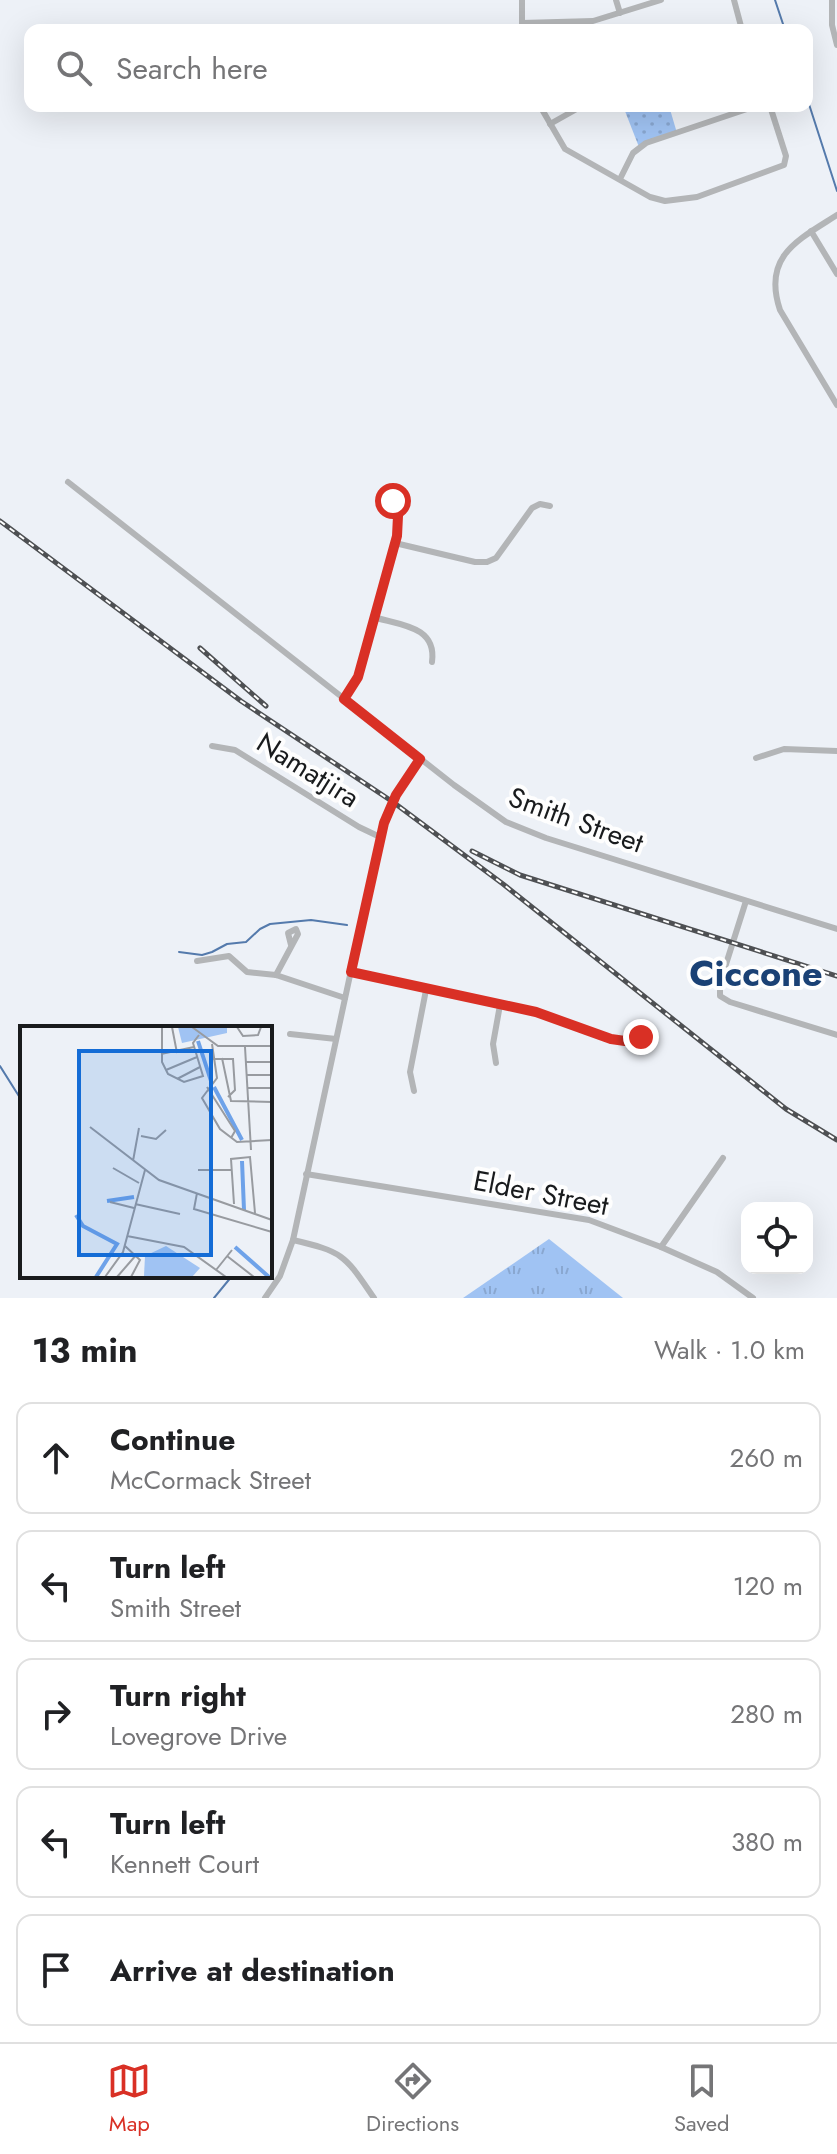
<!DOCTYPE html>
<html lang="en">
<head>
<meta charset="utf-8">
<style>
  :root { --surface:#fff; --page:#f2f2f2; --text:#202124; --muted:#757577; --line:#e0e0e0; --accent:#d93025 }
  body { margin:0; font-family:Jost,sans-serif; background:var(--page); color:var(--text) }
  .controls { position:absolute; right:24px; bottom:24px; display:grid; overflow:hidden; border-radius:16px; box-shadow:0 8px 32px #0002 }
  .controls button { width:72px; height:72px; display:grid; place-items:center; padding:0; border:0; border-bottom:2px solid var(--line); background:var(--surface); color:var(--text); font:40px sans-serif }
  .stop { position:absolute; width:24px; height:24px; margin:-18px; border:6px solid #d93025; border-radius:50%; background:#fff }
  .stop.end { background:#d93025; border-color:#fff; box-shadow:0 2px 8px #0008 }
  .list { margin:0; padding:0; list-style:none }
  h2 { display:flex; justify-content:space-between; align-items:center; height:104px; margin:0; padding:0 32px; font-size:34px }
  h2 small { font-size:26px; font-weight:400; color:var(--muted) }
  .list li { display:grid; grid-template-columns:52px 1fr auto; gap:24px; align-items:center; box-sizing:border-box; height:112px; margin:0 16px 16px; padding:0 16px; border:2px solid var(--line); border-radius:16px }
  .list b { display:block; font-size:30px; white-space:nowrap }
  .list p { margin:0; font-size:26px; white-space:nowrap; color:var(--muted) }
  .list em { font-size:26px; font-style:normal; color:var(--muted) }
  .icon { flex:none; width:44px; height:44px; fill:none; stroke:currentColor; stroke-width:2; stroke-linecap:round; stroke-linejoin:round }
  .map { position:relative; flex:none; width:837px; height:1298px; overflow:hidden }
  .search { position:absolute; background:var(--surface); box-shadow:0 8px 32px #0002; left:24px; right:24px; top:24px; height:88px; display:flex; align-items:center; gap:20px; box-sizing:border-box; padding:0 28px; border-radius:16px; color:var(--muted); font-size:30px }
  .sheet { height:744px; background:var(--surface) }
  nav { display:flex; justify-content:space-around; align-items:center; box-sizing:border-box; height:112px; border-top:2px solid var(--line); background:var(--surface); font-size:22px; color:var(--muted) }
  nav a { display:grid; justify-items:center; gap:4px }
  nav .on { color:var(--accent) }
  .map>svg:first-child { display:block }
</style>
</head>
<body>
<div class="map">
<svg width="837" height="1298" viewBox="0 0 837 1298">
  <defs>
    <pattern id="grass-tufts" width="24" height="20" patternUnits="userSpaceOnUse" patternTransform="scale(2)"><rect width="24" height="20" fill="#a0c3f3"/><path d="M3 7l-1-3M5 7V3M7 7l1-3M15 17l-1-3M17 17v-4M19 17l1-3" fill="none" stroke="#89a7d0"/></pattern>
    <pattern id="park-dots" width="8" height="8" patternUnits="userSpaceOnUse" patternTransform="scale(2)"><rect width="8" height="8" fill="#a0c3f3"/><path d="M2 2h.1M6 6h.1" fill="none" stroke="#89a7d0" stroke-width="1.8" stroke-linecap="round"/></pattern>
  </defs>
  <rect width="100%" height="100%" fill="#edf1f7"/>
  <!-- grass -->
  <polygon fill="url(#grass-tufts)" points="549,1239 623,1298 463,1298"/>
  <!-- park -->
  <polygon fill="url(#park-dots)" points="623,106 669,106 677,133 639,147"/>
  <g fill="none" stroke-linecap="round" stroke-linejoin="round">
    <!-- stream -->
    <g stroke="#547aac" stroke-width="2">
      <polyline points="775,0 785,30"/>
      <polyline points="807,98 837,191"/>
      <polyline points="179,952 202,955 212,952 227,944 246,942 260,929 270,924 311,920 347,925"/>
      <polyline points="0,1066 22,1101"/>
      <polyline points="214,1298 232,1276"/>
    </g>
    <!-- minor -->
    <g stroke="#b3b5b7" stroke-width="6">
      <polyline points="616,0 620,13"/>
      <polyline points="734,0 742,30"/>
      <polyline points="832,0 832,25 837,45"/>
      <polyline points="522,23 593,21 661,0"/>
      <polyline points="522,30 522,0"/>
      <polyline points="540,106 565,149 650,197 665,201 697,197 784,165 786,156 770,106"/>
      <polyline points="550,124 582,106"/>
      <polyline points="620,179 633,153 646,143 756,106"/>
      <path d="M 837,215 C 798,240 762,256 780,310 L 837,405"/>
      <polyline points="811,231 837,274"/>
      <polyline points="68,482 454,785 506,822 546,838 837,929"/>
      <polyline points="395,543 475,562 487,562 496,558 532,508 540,504 550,506"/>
      <path d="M 373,617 C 400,625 437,626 432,662"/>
      <path d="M 344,699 L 358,677 L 397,536 C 400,517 397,503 382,492"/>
      <polyline points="212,746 235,750 359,827 380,837"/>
      <polyline points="756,758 784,749 837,751"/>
      <polyline points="746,901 720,983 720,996 730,1002 837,1035"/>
      <polyline points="197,961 229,956 247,972 276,975 345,998"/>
      <polyline points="351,972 536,1012 611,1039 631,1040 641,1037"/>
      <polyline points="276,975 298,934 296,929 288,933 291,945"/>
      <polyline points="290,1034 336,1039"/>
      <polyline points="496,1063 493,1044 500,1005"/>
      <polyline points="414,1091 410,1072 426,990"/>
      <polyline points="306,1174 589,1220 661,1247 717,1272 753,1298"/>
      <path d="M 293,1240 C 345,1252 345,1256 374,1298"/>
      <polyline points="661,1247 723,1158"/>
      <polyline points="265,1298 280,1276 293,1240 380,836 396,795 420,759"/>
    </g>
    <!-- rail casing -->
    <g stroke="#4e5053" stroke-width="5">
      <g id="rail">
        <polyline points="0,521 241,701 393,802 503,884 786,1109 837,1140"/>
        <polyline points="200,648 266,706"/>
        <polyline points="472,851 520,875 837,976"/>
      </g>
    </g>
    <!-- rail -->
    <use href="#rail" stroke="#fefefe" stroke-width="2" stroke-dasharray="6" stroke-linecap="butt"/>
  </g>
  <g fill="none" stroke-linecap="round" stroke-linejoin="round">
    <!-- route -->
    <polyline stroke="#d93025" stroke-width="10" points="393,501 398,516 397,536 358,677 344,699 420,759 396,795 384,823 351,972 536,1012 611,1039 625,1041 641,1037"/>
  </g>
  <g text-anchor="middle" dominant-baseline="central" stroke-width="8" stroke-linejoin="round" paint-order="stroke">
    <!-- street labels -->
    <g font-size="28" fill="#191b1d" stroke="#fefefe">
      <text transform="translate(308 770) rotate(32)">Namatjira</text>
      <text transform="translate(576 820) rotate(20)">Smith Street</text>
      <text transform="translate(541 1193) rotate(11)">Elder Street</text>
    </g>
    <!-- district labels -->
    <g font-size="36" font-weight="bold" fill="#1a4175" stroke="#fefefe">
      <text x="756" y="973">Ciccone</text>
    </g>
  </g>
  <!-- overview -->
  <g transform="translate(20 1026)">
    <rect width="252" height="252" fill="#edf1f7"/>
    <path d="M 146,220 L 180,242 L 172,251 L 124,250 L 125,230 Z" fill="#a0c3f3"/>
    <path d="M 158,1 L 207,1 L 207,7 L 162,17 Z" fill="#a0c3f3"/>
    <path fill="none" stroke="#6ea2e9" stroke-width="4" d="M 178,15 L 191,55M 194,61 L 222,114M 222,135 L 224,184M 87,175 L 114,171M 56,189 L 63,200 L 97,218 L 76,251M 215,221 L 249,251"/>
    <path fill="none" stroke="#989ba0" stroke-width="2" d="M 142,1 L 142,36 L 148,48 L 164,56 L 183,50 L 173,17 L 179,9M 152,1 L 157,27M 172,1 L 198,20 L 252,20M 217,1 L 223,10 L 238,9 L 241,1M 192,18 L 197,52 L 182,72 L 200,103 L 217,116 L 252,114M 225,21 L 231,124M 141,28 L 174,21M 202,32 L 211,75 L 252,76M 192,33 L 213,33 L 215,64 L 208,71M 225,36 L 252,36M 146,44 L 177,31M 227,49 L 252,49M 157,53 L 180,41M 187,61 L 215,105 L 211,112M 227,62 L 252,62M 70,101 L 139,154 L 252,194M 121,110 L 136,113 L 146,104M 113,135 L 119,102M 93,142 L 119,157M 178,144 L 211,144M 177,167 L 174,183 L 252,206M 90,176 L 114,182M 115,178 L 160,188M 214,178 L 211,133 L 230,131 L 235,187M 107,210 L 164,221 L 206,251M 105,220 L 120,234 L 111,251M 207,230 L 234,251M 196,244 L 212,224M 85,251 L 103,226 L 125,144M 97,251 L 117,228"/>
    <path fill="#146cd6" fill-opacity="0.15" stroke="#146cd6" stroke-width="4" d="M 59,25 L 191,25 L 191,229 L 59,229 Z"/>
    <rect width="252" height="252" fill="none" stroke="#191b1d" stroke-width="4"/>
  </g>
</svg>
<div class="controls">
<button><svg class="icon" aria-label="locate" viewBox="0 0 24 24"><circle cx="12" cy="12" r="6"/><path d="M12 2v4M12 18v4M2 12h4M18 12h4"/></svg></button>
</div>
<div class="stop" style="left:393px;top:501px"></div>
<div class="stop end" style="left:641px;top:1037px"></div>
<div class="search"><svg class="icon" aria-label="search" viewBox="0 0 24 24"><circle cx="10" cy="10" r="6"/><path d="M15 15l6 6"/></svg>Search here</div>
</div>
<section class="sheet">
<h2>13 min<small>Walk · 1.0 km</small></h2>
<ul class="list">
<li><svg class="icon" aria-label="ahead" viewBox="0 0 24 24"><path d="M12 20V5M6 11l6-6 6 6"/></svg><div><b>Continue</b><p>McCormack Street</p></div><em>260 m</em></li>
<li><svg class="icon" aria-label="left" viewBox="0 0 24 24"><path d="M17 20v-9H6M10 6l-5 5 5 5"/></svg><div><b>Turn left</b><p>Smith Street</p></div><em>120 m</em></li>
<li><svg class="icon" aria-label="right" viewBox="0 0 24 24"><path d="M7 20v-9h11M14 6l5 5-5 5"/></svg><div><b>Turn right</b><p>Lovegrove Drive</p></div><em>280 m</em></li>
<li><svg class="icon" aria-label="left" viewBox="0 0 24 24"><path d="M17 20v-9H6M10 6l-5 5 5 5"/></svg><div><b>Turn left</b><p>Kennett Court</p></div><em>380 m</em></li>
<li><svg class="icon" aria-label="arrive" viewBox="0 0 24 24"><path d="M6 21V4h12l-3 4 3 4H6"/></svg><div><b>Arrive at destination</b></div></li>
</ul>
</section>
<nav>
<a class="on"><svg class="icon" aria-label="map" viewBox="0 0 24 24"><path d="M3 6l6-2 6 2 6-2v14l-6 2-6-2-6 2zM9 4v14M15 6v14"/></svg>Map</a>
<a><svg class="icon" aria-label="directions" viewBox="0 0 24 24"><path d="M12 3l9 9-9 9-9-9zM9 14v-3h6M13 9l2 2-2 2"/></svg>Directions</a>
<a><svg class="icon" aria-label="saved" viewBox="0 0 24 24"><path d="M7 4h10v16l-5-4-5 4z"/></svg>Saved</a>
</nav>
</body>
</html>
